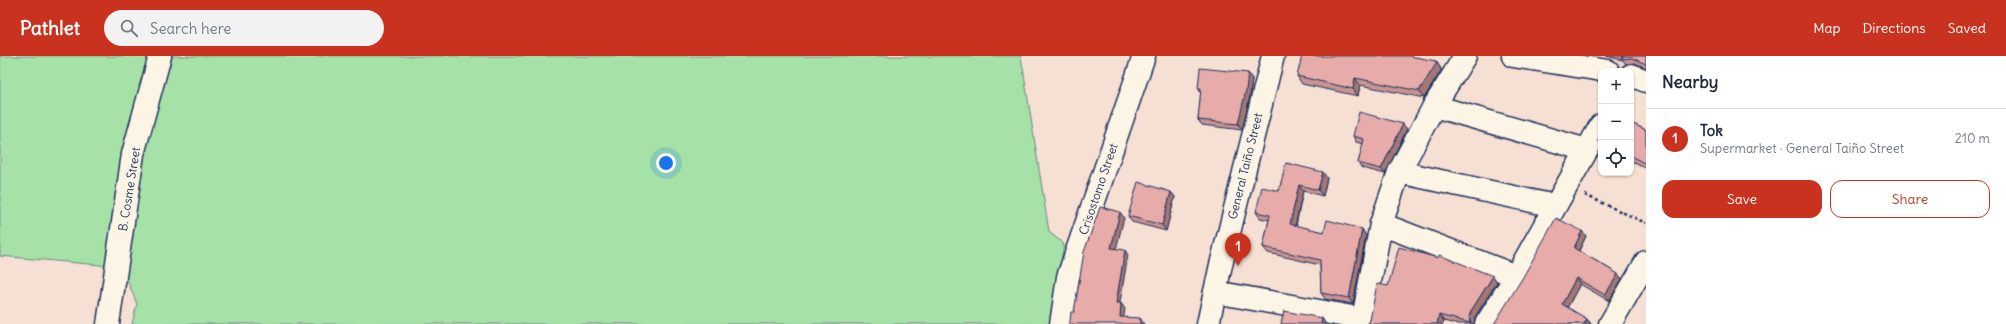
<!DOCTYPE html>
<html lang="en">
<head>
<meta charset="utf-8">
<style>
  :root { --surface:#fff; --page:#f2f2f3; --text:#1f2937; --muted:#747a83; --line:#e0e1e3; --accent:#c8321e }
  body { margin:0; font-family:Delius,sans-serif; background:var(--page); color:var(--text) }
  .controls { position:absolute; right:12px; top:12px; display:grid; overflow:hidden; border-radius:8px; box-shadow:0 1px 3px #0004 }
  .controls button { width:36px; height:36px; display:grid; place-items:center; padding:0; border:0; border-bottom:1px solid var(--line); background:var(--surface); color:var(--text); font:20px sans-serif }
  .you { position:absolute; left:666px; top:107px; width:14px; height:14px; margin:-10px; border:3px solid #fff; border-radius:50%; background:#1a73e8; box-shadow:0 0 0 6px #1a73e833 }
  .badge { display:grid; place-items:center; width:26px; height:26px; border-radius:50%; background:var(--accent); color:#fff; font-size:13px; font-weight:700 }
  .pin { position:absolute; translate:-50% -33px; filter:drop-shadow(0 1px 2px #0008) }
  .pin::after { content:''; position:absolute; top:21px; width:14px; height:12px; background:inherit; clip-path:polygon(0 0,100% 0,50% 100%) }
  .list { margin:0; padding:0; list-style:none }
  h2 { display:flex; justify-content:space-between; align-items:center; height:52px; margin:0; padding:0 16px; font-size:17px }
  h2 small { font-size:13px; font-weight:400; color:var(--muted) }
  .list li { display:grid; grid-template-columns:26px 1fr auto; gap:12px; align-items:center; box-sizing:border-box; height:60px; padding:0 16px; border-top:1px solid var(--line) }
  .list b { display:block; font-size:15px; white-space:nowrap }
  .list p { margin:0; font-size:13px; white-space:nowrap; color:var(--muted) }
  .list em { font-size:13px; font-style:normal; color:var(--muted) }
  .actions { display:flex; gap:8px; padding:12px 16px }
  .actions a { flex:1; padding:9px 0; border:1px solid var(--accent); border-radius:12px; text-align:center; font-size:14px; color:var(--accent) }
  .actions .main { background:var(--accent); color:#fff }
  .icon { flex:none; width:22px; height:22px; fill:none; stroke:currentColor; stroke-width:2; stroke-linecap:round; stroke-linejoin:round }
  .map { position:relative; flex:none; width:1646px; height:268px; overflow:hidden }
  header { display:flex; align-items:center; gap:24px; box-sizing:border-box; height:56px; padding:0 20px; background:var(--accent); color:#fff }
  header strong { font-size:19px }
  nav { display:flex; gap:22px; margin-inline-start:auto; font-size:14px }
  .search { width:280px; height:36px; background:var(--page); display:flex; align-items:center; gap:10px; box-sizing:border-box; padding:0 14px; border-radius:22px; color:var(--muted); font-size:15px }
  main { display:flex }
  aside { flex:1; background:var(--surface) }
  .map>svg:first-child { display:block }
</style>
</head>
<body>
<header>
<strong>Pathlet</strong>
<div class="search"><svg class="icon" aria-label="search" viewBox="0 0 24 24"><circle cx="10" cy="10" r="6"/><path d="M15 15l6 6"/></svg>Search here</div>
<nav><a>Map</a><a>Directions</a><a>Saved</a></nav>
</header>
<main>
<div class="map">
<svg width="1646" height="268" viewBox="0 0 1646 268">
  <rect width="100%" height="100%" fill="#f6dfd3"/>
  <filter id="ink" filterUnits="userSpaceOnUse"><feTurbulence type="fractalNoise" baseFrequency=".025" numOctaves="2"/><feDisplacementMap in="SourceGraphic" scale="8" xChannelSelector="R" yChannelSelector="G"/><feConvolveMatrix kernelMatrix="1 2 1 2 8 2 1 2 1" color-interpolation-filters="sRGB"/></filter>
  <g filter="url(#ink)">
    <!-- built -->
    <polygon fill="#f2d0c7" points="1572,0 1646,0 1646,19 1614,7"/>
    <!-- green -->
    <polygon fill="#a6e2a8" stroke="#608883" points="0,0 1021,0 1049,176 1064,188 1050,268 132,268 137,248 122,211 0,200"/>
    <g fill="none" stroke-linecap="round" stroke-linejoin="round">
      <!-- minor casing -->
      <g stroke="#1b2f5e" stroke-width="25">
        <g id="minor">
          <polyline points="1513,0 1608,15"/>
          <polyline points="1631,19 1646,25"/>
          <polyline points="1434,50 1587,94"/>
          <polyline points="1399,116 1555,150"/>
          <polyline points="1381,168 1516,220"/>
          <polyline points="1215,236 1363,263"/>
          <polyline points="108,268 133,98 160,0"/>
          <polyline points="1061,268 1068,221 1144,0"/>
          <polyline points="1362,268 1381,168 1399,116 1434,50 1465,0"/>
          <polyline points="1486,268 1516,220 1601,69"/>
          <polyline points="1610,268 1646,206"/>
        </g>
      </g>
      <!-- major casing -->
      <g stroke="#1b2f5e" stroke-width="25">
        <polyline id="major" points="1208,268 1220,213 1273,0"/>
      </g>
      <!-- path -->
      <polyline stroke="#1b2f5e" stroke-width="2.5" stroke-dasharray="3 3" stroke-linecap="butt" points="1585,139 1646,167"/>
      <!-- minor -->
      <use href="#minor" stroke="#fcf5e5" stroke-width="22"/>
      <!-- major -->
      <use href="#major" stroke="#fcf5e5" stroke-width="22"/>
    </g>
    <!-- wall -->
    <g fill="#c79492" stroke="#1b2f5e">
      <polygon points="1606,0 1646,0 1646,12 1635,7 1626,8 1623,4"/>
      <polygon points="1436,5 1441,13 1441,15 1424,42 1360,29 1358,40 1302,28 1297,20"/>
      <polygon points="1248,17 1252,23 1250,40 1242,74 1202,69 1198,64 1201,37 1198,32"/>
      <polygon points="1631,67 1646,74 1646,112 1631,105"/>
      <polygon points="1407,73 1385,118 1362,112 1358,107 1363,88 1356,86 1353,80"/>
      <polygon points="1286,107 1327,122 1323,140 1303,135 1296,170 1324,176 1362,173 1366,180 1353,248 1325,243 1321,237 1320,209 1268,197 1263,191 1269,164 1260,162 1256,156 1279,135"/>
      <polygon points="1171,136 1175,141 1166,175 1132,166 1128,160"/>
      <polygon points="1582,175 1586,180 1579,195 1618,218 1622,223 1609,245 1580,228 1567,252 1587,263 1591,268 1494,268"/>
      <polygon points="1493,220 1497,226 1475,261 1474,268 1455,268 1444,265 1443,268 1368,268 1388,230"/>
    </g>
    <!-- shaded-wall -->
    <g fill="#a27877" stroke="#1b2f5e">
      <polygon points="1436,5 1441,13 1441,15 1424,42 1419,35"/>
      <polygon points="1248,17 1252,23 1250,40 1242,74 1238,68"/>
      <polygon points="1355,22 1360,29 1358,40 1353,33"/>
      <polygon points="1403,68 1407,73 1385,118 1381,113"/>
      <polygon points="1323,116 1327,122 1323,140 1318,134"/>
      <polygon points="1299,129 1303,135 1294,175 1290,168"/>
      <polygon points="1171,136 1175,141 1166,175 1162,169"/>
      <polygon points="1120,156 1124,162 1115,197 1111,192"/>
      <polygon points="1362,173 1366,180 1353,248 1349,242"/>
      <polygon points="1582,175 1586,180 1577,198 1574,192"/>
      <polygon points="1125,194 1128,199 1119,252 1116,247"/>
      <polygon points="1618,218 1622,223 1609,245 1605,239"/>
      <polygon points="1493,220 1497,226 1475,261 1474,268 1471,268 1469,261 1471,255"/>
      <polygon points="1576,222 1580,228 1566,254 1562,248"/>
      <polygon points="1121,247 1125,253 1123,266 1120,261"/>
      <polygon points="1439,259 1444,265 1443,268 1437,268"/>
      <polygon points="1140,262 1144,268 1140,268"/>
      <polygon points="1322,262 1326,268 1321,268"/>
      <polygon points="1587,263 1591,268 1584,268"/>
    </g>
    <!-- building -->
    <g fill="#e7acaa" stroke="#1b2f5e">
      <polygon points="1302,0 1410,0 1436,5 1436,8 1419,35 1355,22 1353,33 1297,20"/>
      <polygon points="1623,0 1646,0 1646,8 1632,2 1622,3"/>
      <polygon points="1200,12 1248,17 1246,34 1238,68 1198,64 1201,32 1198,32"/>
      <polygon points="1359,56 1403,68 1381,113 1358,107 1364,83 1353,80"/>
      <polygon points="1631,67 1646,74 1646,108 1631,100"/>
      <polygon points="1601,79 1601,86 1598,85"/>
      <polygon points="1286,107 1323,116 1318,134 1299,129 1290,168 1324,176 1327,164 1362,173 1349,242 1321,237 1320,204 1263,191 1270,159 1256,156 1262,131 1279,135"/>
      <polygon points="1138,126 1171,136 1162,169 1128,160"/>
      <polygon points="1100,151 1120,156 1111,192 1125,194 1116,247 1121,247 1120,261 1140,262 1140,268 1068,268 1070,265 1071,256 1074,256 1084,196"/>
      <polygon points="1556,162 1582,175 1574,192 1618,218 1605,239 1576,222 1562,248 1587,263 1584,268 1494,268 1523,221"/>
      <polygon points="1399,191 1438,202 1439,199 1493,220 1471,255 1469,261 1470,267 1439,259 1437,268 1368,268 1370,264 1377,228 1388,230"/>
      <polygon points="1284,255 1322,262 1321,268 1281,268"/>
    </g>
  </g>
  <g text-anchor="middle" dominant-baseline="central" stroke-width="4" stroke-linejoin="round" paint-order="stroke">
    <!-- street labels -->
    <g font-size="12" fill="#1b2f5e" stroke="#fcf5e5">
      <text transform="translate(1245 110) rotate(-76)">General Taiño Street</text>
      <text transform="translate(129 133) rotate(-81)">B. Cosme Street</text>
      <text transform="translate(1098 133) rotate(-71)">Crisostomo Street</text>
    </g>
  </g>
</svg>
<div class="controls">
<button>+</button>
<button>−</button>
<button><svg class="icon" aria-label="locate" viewBox="0 0 24 24"><circle cx="12" cy="12" r="6"/><path d="M12 2v4M12 18v4M2 12h4M18 12h4"/></svg></button>
</div>
<div class="you"></div>
<div class="pin badge" style="left:1238px;top:210px">1</div>
</div>
<aside>
<h2>Nearby<small></small></h2>
<ul class="list">
<li><span class="badge">1</span><div><b>Tok</b><p>Supermarket · General Taiño Street</p></div><em>210 m</em></li>
</ul>
<div class="actions"><a class="main">Save</a><a>Share</a></div>
</aside>
</main>
</body>
</html>
